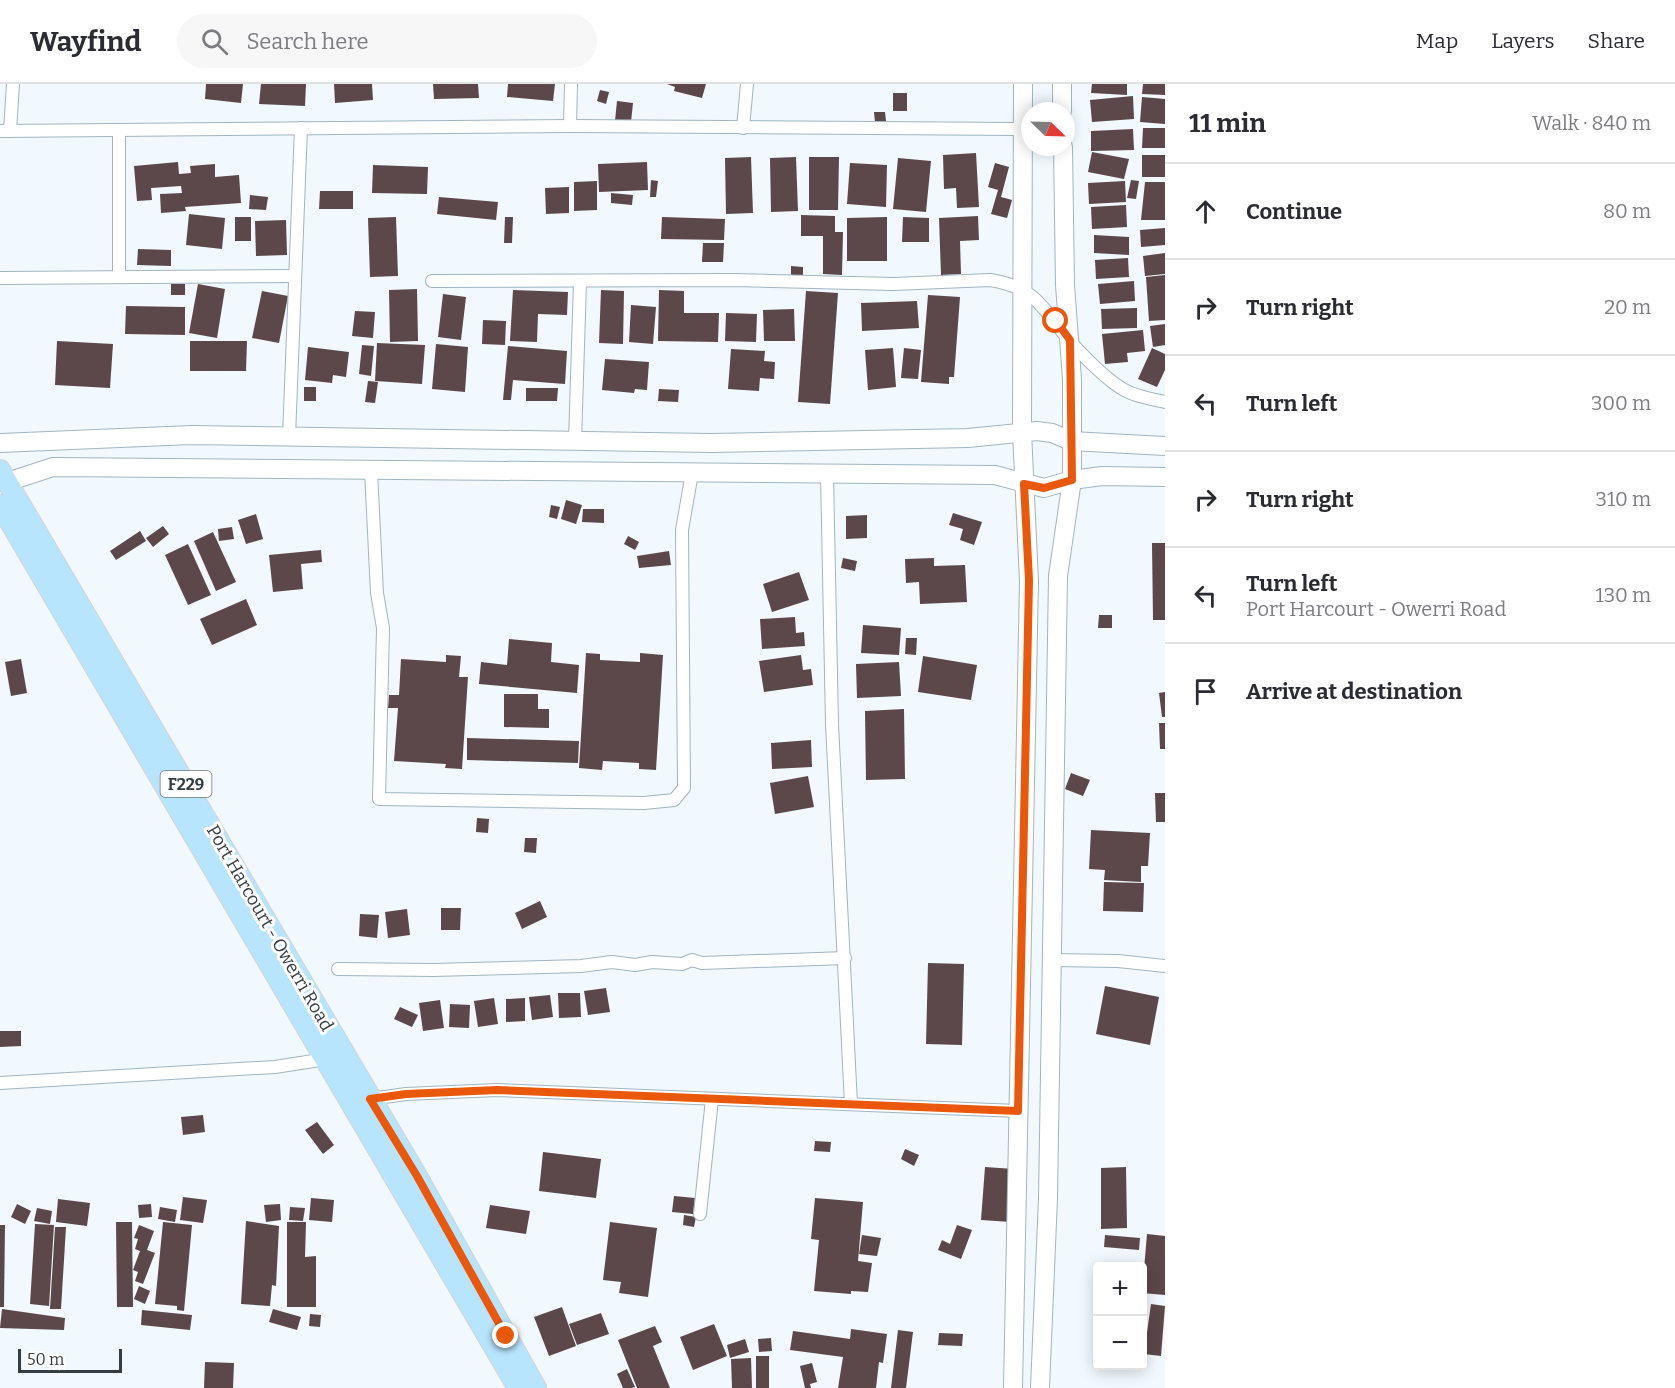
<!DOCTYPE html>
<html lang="en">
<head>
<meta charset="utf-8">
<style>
  :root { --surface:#fff; --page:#f7f7f7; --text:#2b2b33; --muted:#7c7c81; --line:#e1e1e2 }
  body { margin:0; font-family:Bitter,serif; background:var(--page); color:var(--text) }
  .controls { position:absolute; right:18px; bottom:18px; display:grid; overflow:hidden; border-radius:6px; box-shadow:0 3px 15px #0003 }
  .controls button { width:54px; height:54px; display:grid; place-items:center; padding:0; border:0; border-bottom:2px solid var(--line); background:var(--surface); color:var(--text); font:30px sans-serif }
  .compass { position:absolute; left:1021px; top:18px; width:54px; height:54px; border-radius:50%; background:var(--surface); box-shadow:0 3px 15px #0003; rotate:113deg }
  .scale { position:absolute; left:18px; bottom:15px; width:104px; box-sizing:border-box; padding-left:6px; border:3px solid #343d42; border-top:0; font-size:16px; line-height:21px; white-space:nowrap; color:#343d42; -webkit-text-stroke:4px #fff; paint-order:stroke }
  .stop { position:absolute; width:18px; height:18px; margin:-14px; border:4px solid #ea580c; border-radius:50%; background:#fff }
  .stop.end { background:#ea580c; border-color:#fff; box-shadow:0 2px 6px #0008 }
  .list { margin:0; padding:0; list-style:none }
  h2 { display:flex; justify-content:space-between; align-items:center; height:78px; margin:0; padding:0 24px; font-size:26px }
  h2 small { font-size:20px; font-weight:400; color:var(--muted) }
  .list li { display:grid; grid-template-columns:39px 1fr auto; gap:18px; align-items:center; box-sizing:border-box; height:96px; padding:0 24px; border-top:2px solid var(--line) }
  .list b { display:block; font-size:22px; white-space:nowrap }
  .list p { margin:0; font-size:20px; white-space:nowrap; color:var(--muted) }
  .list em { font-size:20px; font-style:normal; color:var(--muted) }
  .icon { flex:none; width:33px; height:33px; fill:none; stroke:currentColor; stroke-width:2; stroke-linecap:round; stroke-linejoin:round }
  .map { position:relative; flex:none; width:1165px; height:1304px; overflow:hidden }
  header { display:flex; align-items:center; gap:36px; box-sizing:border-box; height:84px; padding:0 30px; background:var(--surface); border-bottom:2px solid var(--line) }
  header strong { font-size:28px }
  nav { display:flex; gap:33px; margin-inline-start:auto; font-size:21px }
  .search { width:420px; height:54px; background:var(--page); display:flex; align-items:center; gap:15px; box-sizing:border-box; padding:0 21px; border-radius:33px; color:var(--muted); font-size:22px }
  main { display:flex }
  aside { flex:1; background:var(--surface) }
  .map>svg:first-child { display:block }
</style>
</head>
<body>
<header>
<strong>Wayfind</strong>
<div class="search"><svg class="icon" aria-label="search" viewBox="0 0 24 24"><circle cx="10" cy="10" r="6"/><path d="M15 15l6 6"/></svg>Search here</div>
<nav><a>Map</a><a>Layers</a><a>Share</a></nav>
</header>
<main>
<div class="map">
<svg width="1165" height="1304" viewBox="0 0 1165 1304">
  <rect width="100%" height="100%" fill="#f1f9fe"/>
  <!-- building -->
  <g fill="#5c474a">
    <polygon points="206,0 243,0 241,19 205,15"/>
    <polygon points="261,0 306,0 305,22 259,20"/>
    <polygon points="334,0 372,0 373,16 335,19"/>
    <polygon points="433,0 478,0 479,14 434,15"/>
    <polygon points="508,0 555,0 553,17 507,13"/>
    <polygon points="667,0 706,0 702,14 674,7 675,3"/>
    <polygon points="1092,0 1127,0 1127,11 1091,9"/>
    <polygon points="1143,0 1165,0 1165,11 1142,10"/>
    <polygon points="600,6 609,8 606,20 597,17"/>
    <rect x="893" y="9" width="14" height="18"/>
    <polygon points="1133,12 1134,35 1092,38 1090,16"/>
    <polygon points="1142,13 1165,15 1165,40 1140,38"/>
    <polygon points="617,17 633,19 631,38 615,37"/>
    <polygon points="874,28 885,28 886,37 875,38"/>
    <polygon points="1143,44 1165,44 1165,64 1142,64"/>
    <polygon points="1133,45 1134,66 1091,67 1091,47"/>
    <polygon points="1092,68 1129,75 1124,95 1088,88"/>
    <polygon points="976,69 979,123 957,124 956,104 944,105 943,71"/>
    <rect x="1142" y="71" width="23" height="22"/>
    <polygon points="751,73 753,129 726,130 725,74"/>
    <polygon points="796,73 798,127 771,128 770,74"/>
    <polygon points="809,73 839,73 838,126 809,126"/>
    <polygon points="898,74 931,77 926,128 893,125"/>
    <polygon points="178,78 179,90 191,89 190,82 215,80 215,93 239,91 241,119 185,123 186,127 161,129 160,110 182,109 181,102 151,104 152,116 137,117 134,82"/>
    <polygon points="647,78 648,106 599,108 598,80"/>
    <polygon points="850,79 887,81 886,123 847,120"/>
    <polygon points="995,79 1009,83 1001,113 1012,116 1007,134 991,130 998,106 988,103"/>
    <polygon points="373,81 428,83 427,110 372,109"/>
    <polygon points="651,96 658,97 656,113 650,113"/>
    <polygon points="1131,96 1139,97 1136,115 1127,114"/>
    <polygon points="597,97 597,126 574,127 574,98"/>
    <polygon points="1125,97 1126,118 1089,120 1088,99"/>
    <polygon points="1145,98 1165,98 1165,136 1141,136"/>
    <polygon points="569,103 569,129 546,130 545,104"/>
    <polygon points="320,107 353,107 353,125 319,125"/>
    <polygon points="611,109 633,111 632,121 611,119"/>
    <polygon points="250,111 268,113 266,126 249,125"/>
    <polygon points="439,113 498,118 496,136 437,130"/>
    <polygon points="1126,121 1127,143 1092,145 1091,123"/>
    <polygon points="189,130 225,134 222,165 186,161"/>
    <polygon points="801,131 835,132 835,148 843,148 842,191 823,190 823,152 801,152"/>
    <polygon points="978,132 979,156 960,157 961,190 941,191 939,134"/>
    <rect x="235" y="133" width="16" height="24"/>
    <polygon points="396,133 398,192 370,193 368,134"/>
    <polygon points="505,133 513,133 512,159 504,159"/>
    <polygon points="662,133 725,135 724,156 661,155"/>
    <polygon points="887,133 887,177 847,177 847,134"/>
    <polygon points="903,133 929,134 929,158 902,158"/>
    <polygon points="286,136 287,171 256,172 255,137"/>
    <polygon points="1165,144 1165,161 1141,163 1140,146"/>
    <polygon points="1094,151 1129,153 1129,171 1094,169"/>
    <polygon points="703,159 724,159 723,178 702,178"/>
    <polygon points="138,165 171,166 171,182 137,181"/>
    <polygon points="1165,169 1165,190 1145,192 1143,172"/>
    <polygon points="1128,174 1129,193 1096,195 1095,176"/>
    <polygon points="791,182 803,183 803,194 791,194"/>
    <polygon points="1165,191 1165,236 1149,237 1146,193"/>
    <polygon points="1134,197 1135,217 1100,220 1098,200"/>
    <rect x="171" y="200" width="14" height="11"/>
    <polygon points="198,200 225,205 217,254 189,249"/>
    <polygon points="417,205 418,257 390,258 389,206"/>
    <polygon points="513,206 568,208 567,231 538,230 537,258 510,257"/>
    <polygon points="601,206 624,207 623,260 599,259"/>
    <polygon points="659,206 684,207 684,229 719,229 718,258 658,257"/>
    <polygon points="262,207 288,212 279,259 252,254"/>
    <polygon points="806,207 838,209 830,320 798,318"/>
    <polygon points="443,210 466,213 461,256 438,253"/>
    <polygon points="928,211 960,213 954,293 949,293 949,300 921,298"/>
    <polygon points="917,217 919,244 862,247 861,219"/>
    <polygon points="631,221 656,223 653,260 629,258"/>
    <polygon points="126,222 185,223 185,251 125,250"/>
    <polygon points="1137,224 1137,244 1102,245 1101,225"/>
    <polygon points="794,225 795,257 764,257 763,226"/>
    <polygon points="355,227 375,228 373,254 352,252"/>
    <polygon points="726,229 757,230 756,258 725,257"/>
    <polygon points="483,236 506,237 505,261 482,260"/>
    <polygon points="1165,240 1165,261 1153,263 1150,242"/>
    <polygon points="1143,246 1145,267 1127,269 1128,278 1105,280 1102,250"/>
    <polygon points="57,257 113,260 110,304 55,301"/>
    <polygon points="190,257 247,257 246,287 190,287"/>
    <polygon points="377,259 425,261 422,300 375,297"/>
    <polygon points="436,260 468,263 465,308 432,305"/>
    <polygon points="362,261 374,262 371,292 359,290"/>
    <polygon points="508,262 567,267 565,300 513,296 511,316 503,316"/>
    <polygon points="308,263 349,268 346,293 333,291 332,299 305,296"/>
    <polygon points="893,264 896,303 868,306 865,266"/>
    <polygon points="904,264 921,266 918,295 901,294"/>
    <polygon points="1152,264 1165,270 1165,286 1157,303 1138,295"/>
    <polygon points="731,265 765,267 764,277 775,278 774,295 760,294 759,307 728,305"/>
    <polygon points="605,275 649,278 647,306 635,305 634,309 602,306"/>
    <polygon points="368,297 378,298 375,319 365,318"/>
    <rect x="304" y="303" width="12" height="14"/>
    <polygon points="526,304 558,304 557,317 526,317"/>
    <polygon points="659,305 679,306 678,318 658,317"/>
    <polygon points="566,416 582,421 576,440 561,435"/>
    <polygon points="551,421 560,423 557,435 549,433"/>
    <polygon points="583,425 604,425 604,439 582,438"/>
    <polygon points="953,429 982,438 974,461 960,456 963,445 949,441"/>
    <polygon points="256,430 263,455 246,460 238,436"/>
    <polygon points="867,431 867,454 846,455 846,432"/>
    <polygon points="163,442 169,450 153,463 146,454"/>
    <polygon points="232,443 234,455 219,457 218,445"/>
    <polygon points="140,447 146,457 116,476 110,467"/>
    <polygon points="213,448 236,498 216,507 194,457"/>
    <polygon points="628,452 639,458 635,466 624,460"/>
    <polygon points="1152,459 1165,459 1165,536 1153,536"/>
    <polygon points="188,460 211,511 188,521 165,471"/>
    <polygon points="321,466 322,478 301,480 303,505 273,508 269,471"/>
    <polygon points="669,467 671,481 639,484 637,472"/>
    <polygon points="843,474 857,477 855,487 841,484"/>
    <polygon points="934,474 934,482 965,481 967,518 920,520 919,498 906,499 905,475"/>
    <polygon points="799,488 809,516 772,528 763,500"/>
    <polygon points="246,515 257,541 212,561 200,535"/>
    <polygon points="1099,531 1112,531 1112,544 1098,544"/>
    <polygon points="795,533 796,549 804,548 805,562 762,565 760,535"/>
    <polygon points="863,541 901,544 899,571 861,569"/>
    <polygon points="906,554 917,554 916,571 905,570"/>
    <polygon points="509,555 552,559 551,578 579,581 577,609 479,600 481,578 507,581"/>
    <polygon points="586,569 600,570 600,576 640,578 640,569 663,571 656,686 639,685 639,679 603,677 602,686 579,684"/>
    <polygon points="446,571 461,572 459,593 468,593 462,685 445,684 446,680 394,677 398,624 388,624 389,611 399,611 401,575 446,578"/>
    <polygon points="801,571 803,586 811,585 813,601 764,608 759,577"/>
    <polygon points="923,572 977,581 971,616 918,608"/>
    <polygon points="21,575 27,609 11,612 5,578"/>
    <polygon points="899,578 901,612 857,614 856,580"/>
    <polygon points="1165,608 1165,633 1162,633 1159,609"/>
    <polygon points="504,610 538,610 538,625 549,625 549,644 504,643"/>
    <polygon points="904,625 905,695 866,696 865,627"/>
    <polygon points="1159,639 1165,639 1165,665 1160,665"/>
    <polygon points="467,654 579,657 578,679 467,676"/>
    <polygon points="811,656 812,683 772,685 771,659"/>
    <polygon points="1071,689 1090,696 1083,712 1065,705"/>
    <polygon points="808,692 814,723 775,730 770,699"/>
    <polygon points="1155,709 1165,709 1165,738 1156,738"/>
    <polygon points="477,734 489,735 488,749 476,748"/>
    <polygon points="1091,746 1150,749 1148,782 1141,782 1141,798 1104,796 1105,786 1089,785"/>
    <polygon points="525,754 537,754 536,769 524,768"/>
    <polygon points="1104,798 1144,799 1143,828 1103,827"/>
    <polygon points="540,817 547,833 522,845 515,829"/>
    <polygon points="441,824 461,824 460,846 441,846"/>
    <polygon points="407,825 410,851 388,854 385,828"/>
    <polygon points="360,830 379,831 377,854 359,852"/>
    <polygon points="928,879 964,880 962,961 926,960"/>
    <polygon points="1105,902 1159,913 1150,961 1096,950"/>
    <polygon points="606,904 610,928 588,931 584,907"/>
    <polygon points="558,909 580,909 581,933 559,934"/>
    <polygon points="550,911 553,933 532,936 529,913"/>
    <polygon points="494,914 498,940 478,943 474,917"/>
    <polygon points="525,914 525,937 506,938 506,915"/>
    <polygon points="440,916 444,944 423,947 419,919"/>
    <polygon points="450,920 470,921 469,944 449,943"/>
    <polygon points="400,923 418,931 412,943 394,935"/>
    <polygon points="0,947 21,947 21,962 0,963"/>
    <polygon points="203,1031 205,1048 183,1051 181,1033"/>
    <polygon points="317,1038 334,1061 323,1070 305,1046"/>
    <polygon points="815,1057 831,1058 830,1068 814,1067"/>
    <polygon points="905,1065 919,1071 914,1082 901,1075"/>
    <polygon points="543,1068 601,1075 596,1114 539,1107"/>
    <polygon points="985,1083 1014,1085 1011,1138 981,1136"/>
    <polygon points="1126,1083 1127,1144 1101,1145 1101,1084"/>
    <polygon points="674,1112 695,1114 693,1130 672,1128"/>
    <polygon points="183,1113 207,1116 203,1139 180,1136"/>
    <polygon points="311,1114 334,1116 332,1138 309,1136"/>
    <polygon points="815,1114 863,1118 858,1177 872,1179 868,1208 851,1207 851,1210 814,1207 819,1156 811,1155"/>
    <polygon points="58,1115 90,1119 87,1142 56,1138"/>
    <polygon points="17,1120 31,1127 25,1140 11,1133"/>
    <polygon points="151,1120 152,1133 139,1134 138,1121"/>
    <polygon points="280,1120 281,1136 266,1138 264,1121"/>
    <polygon points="490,1121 530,1127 526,1150 486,1144"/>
    <polygon points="160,1123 177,1126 175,1138 158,1135"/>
    <polygon points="290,1123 305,1124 303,1137 289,1136"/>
    <polygon points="37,1124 52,1127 50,1140 34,1137"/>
    <polygon points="684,1131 696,1133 694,1143 683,1141"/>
    <polygon points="246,1137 279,1142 276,1202 272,1201 270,1222 241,1220"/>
    <polygon points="116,1138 132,1138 133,1223 117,1223"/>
    <polygon points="163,1138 192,1141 184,1227 177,1226 177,1222 155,1220"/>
    <polygon points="287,1138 306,1138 305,1173 316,1172 316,1223 287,1223"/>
    <polygon points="610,1138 657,1144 648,1213 619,1209 621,1198 603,1196"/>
    <polygon points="35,1140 54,1141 49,1222 30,1220"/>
    <polygon points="0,1141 5,1141 4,1223 0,1223"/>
    <polygon points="139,1141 154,1147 147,1166 155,1169 143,1200 135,1197 138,1188 133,1186 140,1167 135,1165 138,1155 134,1154"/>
    <polygon points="957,1141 972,1146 961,1175 938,1166 942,1156 950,1160"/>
    <polygon points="55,1143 66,1143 61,1225 50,1225"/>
    <polygon points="1147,1150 1165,1152 1165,1211 1142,1209"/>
    <polygon points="862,1151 881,1154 877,1172 859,1170"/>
    <polygon points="1105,1151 1140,1154 1139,1166 1104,1163"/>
    <polygon points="139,1202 150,1207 145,1220 134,1215"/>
    <polygon points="1151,1220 1165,1222 1161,1272 1144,1270"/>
    <polygon points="562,1223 576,1262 549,1272 534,1233"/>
    <polygon points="2,1225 65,1234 64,1246 0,1244"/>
    <polygon points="273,1225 301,1233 297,1246 269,1238"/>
    <polygon points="142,1226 192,1231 190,1246 141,1241"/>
    <polygon points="601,1229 609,1250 577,1261 569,1240"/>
    <polygon points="310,1230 321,1231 320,1243 309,1242"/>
    <polygon points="714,1240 727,1272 693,1286 680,1253"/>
    <polygon points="655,1242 662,1258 653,1262 670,1304 637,1304 618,1256"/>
    <polygon points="851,1245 887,1250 883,1279 879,1278 876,1304 838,1304 843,1273 790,1266 793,1247 850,1255"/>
    <polygon points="898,1246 913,1248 906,1304 891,1304"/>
    <polygon points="939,1249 963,1250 962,1262 938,1261"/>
    <polygon points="771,1254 772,1267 759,1268 758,1255"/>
    <polygon points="745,1255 749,1268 730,1274 727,1261"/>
    <rect x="756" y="1272" width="13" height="32"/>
    <polygon points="751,1274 752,1304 732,1304 731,1275"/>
    <polygon points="205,1278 234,1279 233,1304 204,1304"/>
    <polygon points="812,1279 817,1298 810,1300 811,1304 805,1304 800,1282"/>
    <polygon points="627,1285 635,1303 632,1304 623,1304 617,1290"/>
  </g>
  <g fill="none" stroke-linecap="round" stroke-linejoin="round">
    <!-- street casing -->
    <g stroke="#a0b5c1" stroke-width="14">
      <g id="street">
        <polyline points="570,42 571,0"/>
        <polyline points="743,44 747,0"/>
        <polyline points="119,46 119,192"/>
        <polyline points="0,47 570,42 1028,45"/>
        <polyline points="10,47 13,0"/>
        <polyline points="0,194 295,192"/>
        <path d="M 432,197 L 734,196 L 893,200 L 990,196 C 1036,203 1043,225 1069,256 C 1081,270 1105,294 1121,304 C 1133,312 1151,315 1165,318"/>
        <polyline points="289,353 301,44"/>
        <polyline points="575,357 580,198"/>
        <polyline points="371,387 377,509 383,544 379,715 644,719 674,716 684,704 682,446 692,389"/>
        <polyline points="827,390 832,640 851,1020"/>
        <polyline points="1051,876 1118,877 1165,882"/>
        <polyline points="338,885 433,886 581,882 612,878 635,881 652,878 682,880 692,876 702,879 845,874"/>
        <polyline points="0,999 275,983 326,975"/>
        <polyline points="370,1015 406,1010 497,1006 1018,1027"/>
        <polyline points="700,1130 712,1015"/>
      </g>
    </g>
    <!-- secondary casing -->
    <g stroke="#a0b5c1" stroke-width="20">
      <g id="secondary">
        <polyline points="1062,0 1062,27"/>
        <polyline points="0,359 192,351 711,359 968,354 1037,347 1052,349 1071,357 1165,362"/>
        <polyline points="7,398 53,383 995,391 1044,404 1072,396 1102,392 1165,393"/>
        <polyline points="1013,1304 1029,497 1022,348 1023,0"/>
        <polyline points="1040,1304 1048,1114 1058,492 1072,396 1072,295 1065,201 1063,63"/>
      </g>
    </g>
    <!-- primary casing -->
    <g stroke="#d2d4d5" stroke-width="22">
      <g id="primary">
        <polyline points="0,386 417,1092 536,1304"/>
        <polyline points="0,421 518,1304"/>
      </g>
    </g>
    <!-- street -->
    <use href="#street" stroke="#fff" stroke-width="12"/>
    <!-- secondary -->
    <use href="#secondary" stroke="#fff" stroke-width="18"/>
    <!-- primary -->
    <use href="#primary" stroke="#b8e5fe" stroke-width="20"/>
  </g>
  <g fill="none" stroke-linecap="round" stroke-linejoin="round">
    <!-- route -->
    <polyline stroke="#ea580c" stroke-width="8" points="506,1252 417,1092 370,1015 406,1010 497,1006 1018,1027 1029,496 1024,400 1044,404 1072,396 1070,256 1056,237"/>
  </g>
  <g text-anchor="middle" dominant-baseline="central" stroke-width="6" stroke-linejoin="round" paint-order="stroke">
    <!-- shield labels -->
    <rect fill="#fff" stroke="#71777b" stroke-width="1.5" x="160.5" y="687" width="51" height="26" rx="4.5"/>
    <g font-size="16" font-weight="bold" fill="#343d42">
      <text x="186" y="700">F229</text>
    </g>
    <!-- street labels -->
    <g font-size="18" fill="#343d42" stroke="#fff">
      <text transform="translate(270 844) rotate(60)">Port Harcourt - Owerri Road</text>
    </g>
  </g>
</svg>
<div class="controls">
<button>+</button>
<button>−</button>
</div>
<svg class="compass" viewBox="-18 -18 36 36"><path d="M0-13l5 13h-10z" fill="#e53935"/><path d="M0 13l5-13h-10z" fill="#7c7c81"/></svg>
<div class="scale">50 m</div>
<div class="stop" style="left:1056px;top:237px"></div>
<div class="stop end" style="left:506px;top:1252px"></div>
</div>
<aside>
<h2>11 min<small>Walk · 840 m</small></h2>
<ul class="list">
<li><svg class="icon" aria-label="ahead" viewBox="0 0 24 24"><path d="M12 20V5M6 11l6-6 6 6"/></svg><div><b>Continue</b></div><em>80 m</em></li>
<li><svg class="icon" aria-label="right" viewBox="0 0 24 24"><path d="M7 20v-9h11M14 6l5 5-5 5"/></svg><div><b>Turn right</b></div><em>20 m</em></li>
<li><svg class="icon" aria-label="left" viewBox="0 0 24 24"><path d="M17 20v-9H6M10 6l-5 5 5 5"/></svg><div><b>Turn left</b></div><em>300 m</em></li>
<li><svg class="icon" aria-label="right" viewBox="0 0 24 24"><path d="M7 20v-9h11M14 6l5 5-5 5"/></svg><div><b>Turn right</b></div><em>310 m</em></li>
<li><svg class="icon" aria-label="left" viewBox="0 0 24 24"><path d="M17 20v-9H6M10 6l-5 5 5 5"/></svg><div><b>Turn left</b><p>Port Harcourt - Owerri Road</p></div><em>130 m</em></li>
<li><svg class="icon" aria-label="arrive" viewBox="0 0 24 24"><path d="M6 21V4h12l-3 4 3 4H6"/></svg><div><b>Arrive at destination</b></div></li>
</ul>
</aside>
</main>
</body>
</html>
